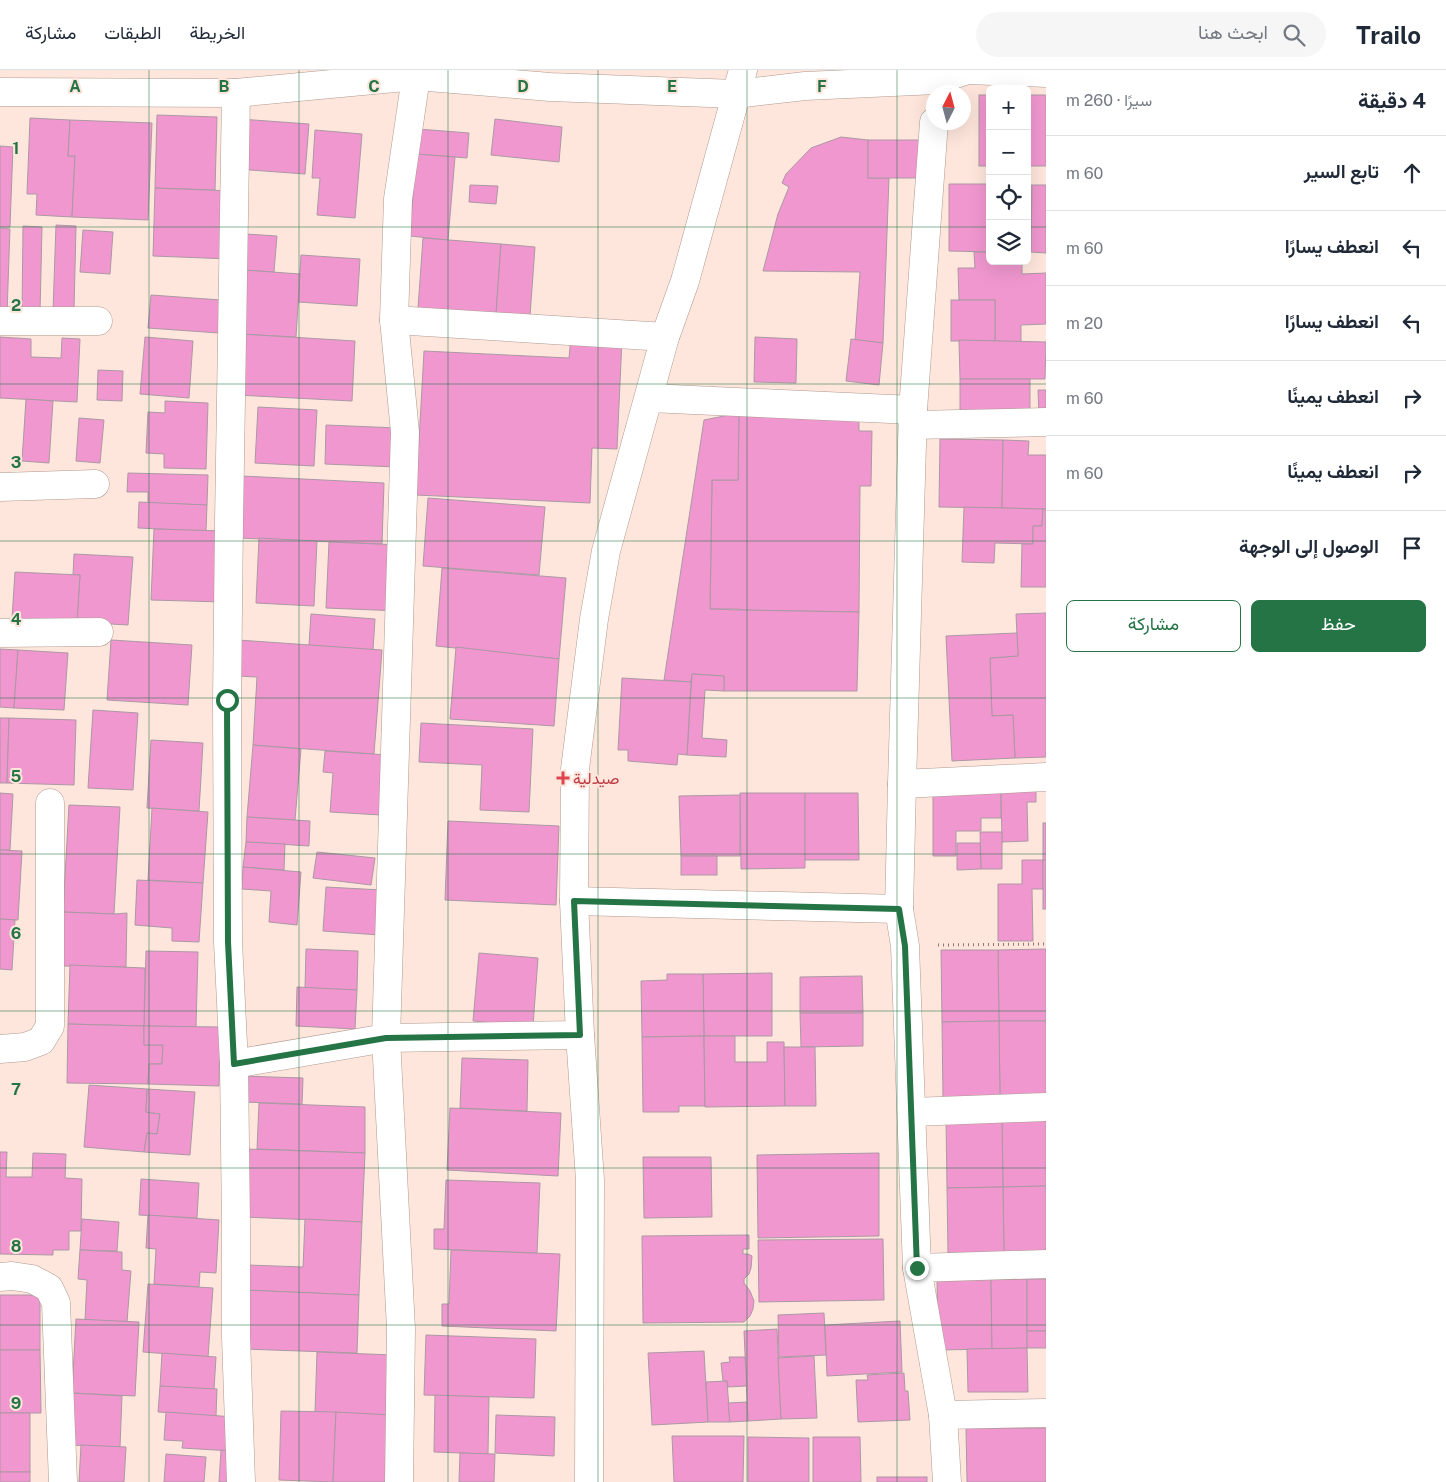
<!DOCTYPE html>
<html lang="ar">
<head>
<meta charset="utf-8">
<style>
  :root { --surface:#fff; --page:#f6f6f7; --text:#1f2937; --muted:#747a83; --line:#e0e1e3; --accent:#247445 }
  body { margin:0; font-family:"Public Sans",Vazirmatn,sans-serif; background:var(--page); color:var(--text); direction:rtl }
  .controls { position:absolute; right:15px; top:15px; display:grid; overflow:hidden; border-radius:8px; box-shadow:0 5px 20px #0002 }
  .controls button { width:45px; height:45px; display:grid; place-items:center; padding:0; border:0; border-bottom:1px solid var(--line); background:var(--surface); color:var(--text); font:25px sans-serif }
  .compass { position:absolute; left:926px; top:15px; width:45px; height:45px; border-radius:50%; background:var(--surface); box-shadow:0 5px 20px #0002; rotate:6deg }
  .stop { position:absolute; width:15px; height:15px; margin:-11px; border:4px solid #247445; border-radius:50%; background:#fff }
  .stop.end { background:#247445; border-color:#fff; box-shadow:0 1px 5px #0008 }
  .list { margin:0; padding:0; list-style:none }
  h2 { display:flex; justify-content:space-between; align-items:center; height:65px; margin:0; padding:0 20px; font-size:21px }
  h2 small { font-size:16px; font-weight:400; color:var(--muted) }
  .list li { display:grid; grid-template-columns:32px 1fr auto; gap:15px; align-items:center; box-sizing:border-box; height:75px; padding:0 20px; border-top:1px solid var(--line) }
  .list b { display:block; font-size:19px; white-space:nowrap }
  .list em { font-size:16px; font-style:normal; color:var(--muted) }
  .actions { display:flex; gap:10px; padding:15px 20px }
  .actions a { flex:1; padding:11px 0; border:1px solid var(--accent); border-radius:8px; text-align:center; font-size:18px; color:var(--accent) }
  .actions .main { background:var(--accent); color:#fff }
  .icon { flex:none; width:28px; height:28px; fill:none; stroke:currentColor; stroke-width:2; stroke-linecap:round; stroke-linejoin:round }
  .map { position:relative; flex:none; width:1046px; height:1412px; overflow:hidden; direction:ltr }
  header { display:flex; align-items:center; gap:30px; box-sizing:border-box; height:70px; padding:0 25px; background:var(--surface); border-bottom:1px solid var(--line) }
  header strong { font-size:24px }
  nav { display:flex; gap:28px; margin-inline-start:auto; font-size:18px }
  .search { width:350px; height:45px; background:var(--page); display:flex; align-items:center; gap:12px; box-sizing:border-box; padding:0 18px; border-radius:28px; color:var(--muted); font-size:19px }
  main { display:flex }
  aside { flex:1; background:var(--surface) }
  .map>svg:first-child { display:block }
</style>
</head>
<body>
<header>
<strong>Trailo</strong>
<div class="search"><svg class="icon" aria-label="search" viewBox="0 0 24 24"><circle cx="10" cy="10" r="6"/><path d="M15 15l6 6"/></svg>ابحث هنا</div>
<nav><a>الخريطة</a><a>الطبقات</a><a>مشاركة</a></nav>
</header>
<main>
<aside>
<h2>4 دقيقة<small>سيرًا · 260 m</small></h2>
<ul class="list">
<li><svg class="icon" aria-label="ahead" viewBox="0 0 24 24"><path d="M12 20V5M6 11l6-6 6 6"/></svg><div><b>تابع السير</b></div><em>60 m</em></li>
<li><svg class="icon" aria-label="left" viewBox="0 0 24 24"><path d="M17 20v-9H6M10 6l-5 5 5 5"/></svg><div><b>انعطف يسارًا</b></div><em>60 m</em></li>
<li><svg class="icon" aria-label="left" viewBox="0 0 24 24"><path d="M17 20v-9H6M10 6l-5 5 5 5"/></svg><div><b>انعطف يسارًا</b></div><em>20 m</em></li>
<li><svg class="icon" aria-label="right" viewBox="0 0 24 24"><path d="M7 20v-9h11M14 6l5 5-5 5"/></svg><div><b>انعطف يمينًا</b></div><em>60 m</em></li>
<li><svg class="icon" aria-label="right" viewBox="0 0 24 24"><path d="M7 20v-9h11M14 6l5 5-5 5"/></svg><div><b>انعطف يمينًا</b></div><em>60 m</em></li>
<li><svg class="icon" aria-label="arrive" viewBox="0 0 24 24"><path d="M6 21V4h12l-3 4 3 4H6"/></svg><div><b>الوصول إلى الوجهة</b></div></li>
</ul>
<div class="actions"><a class="main">حفظ</a><a>مشاركة</a></div>
</aside>
<div class="map">
<svg width="1046" height="1412" viewBox="0 0 1046 1412">
  <rect width="100%" height="100%" fill="#fee6dc"/>
  <!-- building -->
  <g fill="#f097cf" stroke="#ac98a4">
    <rect x="979" y="25" width="11" height="71"/>
    <rect x="1027" y="25" width="19" height="71"/>
    <polygon points="157,45 217,47 215,120 155,118"/>
    <polygon points="30,48 70,50 68,86 75,86 72,147 36,145 37,124 27,124"/>
    <polygon points="240,49 309,54 305,104 237,99"/>
    <polygon points="495,49 562,57 559,92 491,85"/>
    <polygon points="70,50 152,53 148,150 72,147 75,86 68,86"/>
    <polygon points="418,59 469,63 467,88 416,84"/>
    <polygon points="315,60 362,64 355,148 317,145 320,108 312,108"/>
    <polygon points="841,67 868,70 868,108 889,108 883,273 855,270 860,202 763,201 778,144 789,117 782,113 786,104 811,78"/>
    <rect x="868" y="70" width="55" height="38"/>
    <polygon points="0,76 13,77 10,157 0,157"/>
    <polygon points="416,84 455,87 448,170 410,166"/>
    <polygon points="949,114 990,114 990,182 949,181"/>
    <polygon points="470,115 498,116 496,134 469,132"/>
    <polygon points="1027,115 1032,115 1031,182 1027,182"/>
    <polygon points="1032,115 1046,115 1046,183 1031,182"/>
    <polygon points="155,118 232,121 230,189 153,186"/>
    <polygon points="56,155 76,156 74,241 53,241"/>
    <polygon points="23,156 42,157 40,243 22,243"/>
    <polygon points="0,158 10,159 7,244 0,243"/>
    <polygon points="83,160 113,162 110,204 80,202"/>
    <polygon points="246,164 277,166 274,202 244,200"/>
    <polygon points="423,168 501,174 496,244 418,238"/>
    <polygon points="501,174 535,177 530,246 496,244"/>
    <polygon points="974,182 990,182 990,191 1022,191 1022,204 1046,203 1046,254 1021,255 1021,272 995,271 995,230 959,230 958,198 975,198"/>
    <polygon points="301,185 360,189 357,236 298,232"/>
    <polygon points="244,200 300,204 296,267 240,264"/>
    <polygon points="151,225 221,230 219,263 148,258"/>
    <rect x="951" y="230" width="44" height="41"/>
    <polygon points="240,264 355,271 352,331 236,325"/>
    <polygon points="0,267 31,269 31,287 61,288 62,268 80,269 77,332 0,328"/>
    <polygon points="145,267 193,271 189,328 140,324"/>
    <polygon points="571,267 622,269 617,379 592,378 590,433 416,425 424,281 569,288"/>
    <polygon points="755,267 797,269 796,313 754,312"/>
    <polygon points="851,269 883,273 879,315 846,311"/>
    <polygon points="959,270 1046,272 1045,309 960,309"/>
    <polygon points="98,300 123,301 122,331 97,330"/>
    <polygon points="960,309 1030,309 1030,347 960,346"/>
    <polygon points="1038,320 1046,320 1046,345 1039,345"/>
    <polygon points="26,329 53,331 49,393 22,391"/>
    <polygon points="165,331 208,333 206,399 164,398 164,384 146,383 148,342 165,343"/>
    <polygon points="258,337 317,340 314,396 255,393"/>
    <polygon points="739,343 859,345 859,361 872,361 871,416 860,416 859,542 739,540 739,539 710,539 712,410 738,410"/>
    <polygon points="739,343 738,410 712,410 710,539 739,540 859,542 857,621 724,621 724,606 692,604 691,612 664,610 704,350"/>
    <polygon points="79,348 104,350 100,393 76,391"/>
    <polygon points="326,355 398,358 396,397 325,394"/>
    <polygon points="940,369 1003,370 1002,438 939,437"/>
    <polygon points="1003,370 1029,371 1028,385 1046,385 1046,439 1002,438"/>
    <polygon points="128,403 208,405 207,435 148,433 148,422 127,422"/>
    <polygon points="242,406 384,413 382,474 239,468"/>
    <polygon points="428,428 545,437 539,505 423,496"/>
    <polygon points="139,432 207,435 206,461 138,458"/>
    <polygon points="964,437 1043,439 1042,456 1033,456 1033,474 995,473 994,493 962,492"/>
    <polygon points="1043,439 1046,439 1046,517 1021,517 1022,474 1033,474 1033,456 1042,456"/>
    <polygon points="154,459 225,461 223,532 151,530"/>
    <polygon points="259,468 317,471 314,536 256,533"/>
    <polygon points="329,472 402,475 399,541 326,538"/>
    <polygon points="74,484 133,487 128,555 77,552 80,505 73,505"/>
    <polygon points="442,498 566,508 559,589 436,576"/>
    <polygon points="15,502 80,505 77,552 12,548"/>
    <polygon points="1046,543 1046,687 1015,688 1013,645 992,646 990,588 1018,586 1016,544"/>
    <polygon points="311,544 375,549 373,580 309,575"/>
    <polygon points="1017,563 1018,586 990,588 992,646 1013,645 1015,688 952,691 946,566"/>
    <polygon points="111,570 192,575 188,635 107,630"/>
    <polygon points="238,570 382,580 374,684 253,675 257,607 236,606"/>
    <polygon points="456,577 559,589 554,656 450,649"/>
    <polygon points="0,579 18,580 14,638 0,637"/>
    <polygon points="18,580 68,583 64,640 14,638"/>
    <polygon points="692,604 724,606 724,621 705,620 702,668 727,670 726,687 687,685"/>
    <polygon points="622,608 691,612 687,685 678,684 677,695 628,691 628,680 618,680"/>
    <polygon points="93,640 138,643 133,720 88,718"/>
    <polygon points="0,648 9,648 7,713 0,713"/>
    <polygon points="9,648 76,650 74,715 7,713"/>
    <polygon points="421,653 533,659 529,742 480,740 482,695 419,692"/>
    <polygon points="151,670 203,673 199,741 147,738"/>
    <polygon points="253,675 301,679 295,750 247,747"/>
    <polygon points="325,681 388,685 398,746 330,742 333,703 323,702"/>
    <polygon points="1001,720 1001,748 981,748 981,761 956,761 956,786 933,786 933,722"/>
    <polygon points="1001,720 1036,720 1036,732 1027,732 1028,771 1002,772"/>
    <polygon points="0,723 13,724 10,780 0,780"/>
    <polygon points="740,723 805,723 805,798 741,799"/>
    <polygon points="805,723 858,723 859,790 805,790"/>
    <polygon points="740,725 740,786 681,786 679,726"/>
    <polygon points="69,735 120,737 114,844 63,842"/>
    <polygon points="152,738 208,742 203,813 148,810"/>
    <polygon points="247,747 310,751 309,776 246,772"/>
    <polygon points="448,751 559,756 556,835 445,830"/>
    <rect x="1043" y="753" width="3" height="37"/>
    <polygon points="980,762 1002,762 1002,799 981,799"/>
    <polygon points="246,772 285,774 284,800 243,797"/>
    <polygon points="957,773 980,773 981,799 957,800"/>
    <polygon points="0,780 22,781 18,850 0,849"/>
    <polygon points="317,782 375,788 371,815 313,808"/>
    <rect x="681" y="786" width="36" height="19"/>
    <polygon points="1022,790 1043,790 1043,819 1032,819 1033,871 998,871 998,814 1022,814"/>
    <rect x="1043" y="790" width="3" height="49"/>
    <polygon points="243,797 301,802 297,855 269,852 271,821 242,819"/>
    <polygon points="137,810 203,813 199,872 172,871 172,858 135,855"/>
    <polygon points="326,817 382,820 379,865 323,861"/>
    <polygon points="63,842 114,844 127,843 126,897 62,896"/>
    <polygon points="0,849 15,850 12,900 0,899"/>
    <polygon points="306,879 358,881 357,920 305,918"/>
    <polygon points="1046,879 1046,951 999,951 998,880"/>
    <polygon points="941,880 998,880 999,951 942,952"/>
    <polygon points="146,881 198,882 196,957 144,956"/>
    <polygon points="479,883 538,888 533,956 473,951"/>
    <polygon points="70,895 145,898 144,956 68,954"/>
    <polygon points="772,903 772,966 704,966 703,904"/>
    <polygon points="667,904 703,904 704,966 642,967 641,911 667,910"/>
    <polygon points="862,906 863,943 800,943 800,907"/>
    <polygon points="297,917 357,920 355,959 296,956"/>
    <polygon points="800,943 863,943 863,976 801,977"/>
    <polygon points="999,951 1046,951 1046,1028 1000,1029"/>
    <polygon points="999,951 1000,1029 943,1029 942,952"/>
    <polygon points="68,954 144,956 144,975 163,975 162,994 149,994 148,1014 67,1013"/>
    <polygon points="144,956 220,957 219,1016 148,1014 149,994 162,994 163,975 144,975"/>
    <polygon points="704,966 705,1036 679,1036 679,1042 643,1042 642,967"/>
    <polygon points="704,966 735,966 735,992 767,992 767,972 784,972 785,1036 705,1037"/>
    <polygon points="784,977 815,977 816,1036 785,1036"/>
    <polygon points="462,988 528,990 527,1041 460,1038"/>
    <polygon points="242,1006 303,1008 302,1034 241,1032"/>
    <polygon points="89,1015 147,1019 146,1042 160,1044 157,1064 147,1063 144,1082 84,1077"/>
    <polygon points="147,1019 195,1022 190,1085 144,1082 147,1063 157,1064 160,1044 146,1042"/>
    <polygon points="259,1033 365,1037 365,1083 257,1079"/>
    <polygon points="450,1038 561,1043 558,1106 447,1100"/>
    <polygon points="1046,1046 1046,1116 1003,1117 1002,1047"/>
    <polygon points="946,1047 1002,1047 1003,1117 947,1118"/>
    <polygon points="246,1079 365,1083 362,1152 243,1147"/>
    <polygon points="0,1082 7,1082 6,1107 32,1107 33,1083 66,1084 65,1108 82,1109 81,1161 69,1161 69,1180 53,1180 53,1185 0,1184"/>
    <polygon points="879,1083 879,1166 758,1168 757,1085"/>
    <polygon points="643,1087 711,1087 712,1147 644,1148"/>
    <polygon points="141,1109 199,1113 197,1148 139,1145"/>
    <polygon points="446,1110 540,1113 537,1183 434,1179 434,1159 444,1159"/>
    <polygon points="1046,1116 1046,1182 1004,1182 1003,1117"/>
    <polygon points="1003,1117 1004,1182 948,1183 947,1118"/>
    <polygon points="148,1145 219,1150 216,1203 200,1202 199,1217 154,1214 156,1179 146,1178"/>
    <polygon points="82,1149 119,1152 117,1181 80,1180"/>
    <polygon points="305,1149 362,1152 359,1225 245,1220 247,1195 303,1197"/>
    <polygon points="749,1165 749,1179 743,1179 743,1184 748,1184 752,1186 751,1198 749,1204 744,1209 744,1213 750,1221 754,1231 753,1239 750,1246 744,1252 643,1253 642,1166"/>
    <polygon points="883,1169 884,1230 759,1232 758,1170"/>
    <polygon points="80,1180 122,1182 122,1200 131,1201 127,1252 85,1250 87,1210 78,1209"/>
    <polygon points="451,1180 560,1184 556,1261 442,1256 442,1234 449,1234"/>
    <polygon points="937,1209 991,1209 992,1279 938,1280"/>
    <polygon points="991,1209 1027,1209 1027,1278 992,1279"/>
    <rect x="1027" y="1209" width="19" height="52"/>
    <polygon points="148,1214 213,1218 208,1287 143,1282"/>
    <polygon points="245,1220 359,1225 357,1283 243,1279"/>
    <rect x="0" y="1225" width="40" height="55"/>
    <polygon points="824,1243 826,1285 779,1287 778,1245"/>
    <polygon points="76,1249 139,1252 135,1326 72,1323"/>
    <polygon points="900,1251 902,1302 827,1306 825,1255"/>
    <polygon points="777,1259 781,1349 748,1351 744,1261"/>
    <rect x="1027" y="1261" width="19" height="17"/>
    <polygon points="426,1265 536,1269 534,1328 424,1325"/>
    <polygon points="1027,1278 1028,1322 968,1322 967,1279"/>
    <polygon points="0,1280 40,1280 41,1343 0,1343"/>
    <polygon points="704,1281 708,1352 652,1355 648,1283"/>
    <polygon points="317,1282 393,1285 391,1345 315,1342"/>
    <polygon points="162,1283 216,1287 214,1320 160,1316"/>
    <polygon points="814,1286 817,1348 781,1349 778,1288"/>
    <polygon points="729,1287 745,1287 747,1316 728,1317 727,1311 723,1311 721,1293 730,1292"/>
    <polygon points="904,1303 905,1321 908,1321 910,1350 858,1352 856,1310 868,1310 867,1305"/>
    <polygon points="727,1311 730,1352 708,1352 706,1312"/>
    <polygon points="160,1316 217,1319 216,1346 158,1342"/>
    <polygon points="72,1323 122,1326 120,1377 70,1375"/>
    <polygon points="435,1325 489,1327 488,1384 434,1382"/>
    <polygon points="747,1332 748,1351 730,1352 728,1333"/>
    <polygon points="281,1341 336,1342 333,1412 279,1410"/>
    <polygon points="166,1342 234,1347 232,1381 182,1378 183,1371 164,1370"/>
    <polygon points="336,1342 391,1345 388,1412 333,1412"/>
    <rect x="0" y="1343" width="30" height="59"/>
    <polygon points="496,1345 555,1347 554,1386 495,1383"/>
    <polygon points="966,1358 1046,1358 1046,1412 967,1412"/>
    <polygon points="672,1366 744,1366 743,1412 674,1412"/>
    <polygon points="748,1367 809,1368 809,1412 748,1412"/>
    <polygon points="813,1367 860,1367 861,1412 813,1412"/>
    <polygon points="81,1375 126,1377 124,1412 79,1412"/>
    <polygon points="221,1380 238,1382 236,1412 219,1412"/>
    <polygon points="460,1383 495,1384 494,1412 459,1412"/>
    <polygon points="166,1384 206,1387 204,1412 164,1412"/>
    <rect x="0" y="1402" width="30" height="10"/>
    <rect x="877" y="1407" width="50" height="5"/>
  </g>
  <g fill="none" stroke-linecap="round" stroke-linejoin="round">
    <!-- minor casing -->
    <g stroke="#af9990" stroke-width="29">
      <g id="minor">
        <polyline points="0,22 236,23 416,6 550,17 736,24 805,16 937,10 968,0 1046,3"/>
        <polyline points="236,23 229,452 227,630 228,872 234,994 236,1155 236,1267 241,1412"/>
        <polyline points="934,52 913,340 902,714 899,839 905,876 917,1198 943,1345 947,1412"/>
        <polyline points="394,250 665,267"/>
        <polyline points="0,251 98,251"/>
        <polyline points="649,328 913,340"/>
        <polyline points="913,355 1046,352"/>
        <polyline points="0,417 95,414"/>
        <polyline points="0,563 99,562"/>
        <polyline points="902,714 1046,707"/>
        <polyline points="574,831 899,839"/>
        <polyline points="0,979 25,977 41,971 50,956 50,733"/>
        <polyline points="234,994 386,968 580,965"/>
        <polyline points="912,1042 1046,1037"/>
        <polyline points="917,1198 1046,1194"/>
        <polyline points="0,1207 12,1206 32,1209 49,1218 56,1233 63,1412"/>
        <polyline points="943,1345 1046,1343"/>
        <polyline points="399,1412 401,1259 386,968 405,362 394,250 398,129 417,0"/>
        <polyline points="589,1412 590,1110 580,965 574,831 575,699 594,549 606,481 665,267 685,211 743,0"/>
      </g>
    </g>
    <!-- path -->
    <polyline stroke="#897a73" stroke-width="3" stroke-dasharray="1 4" stroke-linecap="butt" points="938,875 1046,874"/>
    <!-- minor -->
    <use href="#minor" stroke="#fff" stroke-width="28"/>
  </g>
  <g fill="none" stroke-linecap="round" stroke-linejoin="round">
    <!-- route -->
    <polyline stroke="#247445" stroke-width="6" points="227,630 228,872 234,994 386,968 580,965 574,831 899,839 905,876 917,1198"/>
  </g>
  <!-- grid -->
  <path fill="none" stroke="#247445" stroke-width="1" stroke-opacity="0.55" d="M 149,0 L 149,1412M 299,0 L 299,1412M 448,0 L 448,1412M 598,0 L 598,1412M 747,0 L 747,1412M 897,0 L 897,1412M 0,157 L 990,157M 1027,157 L 1046,157M 0,314 L 1046,314M 0,471 L 1046,471M 0,628 L 1046,628M 0,784 L 1046,784M 0,941 L 1046,941M 0,1098 L 1046,1098M 0,1255 L 1046,1255"/>
  <!-- markers -->
  <path fill="#e0444e" stroke="#fee6dc" stroke-width="2" d="M560.5 700.5h5v5h5v5h-5v5h-5v-5h-5v-5h5z"/>
  <g text-anchor="middle" dominant-baseline="central" stroke-width="4" stroke-linejoin="round" paint-order="stroke">
    <!-- health labels -->
    <g font-size="16" fill="#be3a42" stroke="#fee6dc" text-anchor="start">
      <text x="573" y="708">صيدلية</text>
    </g>
  </g>
  <g font-size="16" text-anchor="middle" font-weight="bold" fill="#247445" stroke="#fee6dc" stroke-width="4" stroke-linejoin="round" paint-order="stroke">
    <text x="75" y="22">A</text>
    <text x="224" y="22">B</text>
    <text x="374" y="22">C</text>
    <text x="523" y="22">D</text>
    <text x="672" y="22">E</text>
    <text x="822" y="22">F</text>
    <text x="16" y="84">1</text>
    <text x="16" y="241">2</text>
    <text x="16" y="398">3</text>
    <text x="16" y="555">4</text>
    <text x="16" y="712">5</text>
    <text x="16" y="869">6</text>
    <text x="16" y="1025">7</text>
    <text x="16" y="1182">8</text>
    <text x="16" y="1339">9</text>
  </g>
</svg>
<div class="controls">
<button>+</button>
<button>−</button>
<button><svg class="icon" aria-label="locate" viewBox="0 0 24 24"><circle cx="12" cy="12" r="6"/><path d="M12 2v4M12 18v4M2 12h4M18 12h4"/></svg></button>
<button><svg class="icon" aria-label="layers" viewBox="0 0 24 24"><path d="M12 4l9 5-9 5-9-5zM3 14l9 5 9-5"/></svg></button>
</div>
<svg class="compass" viewBox="-18 -18 36 36"><path d="M0-13l5 13h-10z" fill="#e53935"/><path d="M0 13l5-13h-10z" fill="#747a83"/></svg>
<div class="stop" style="left:227px;top:630px"></div>
<div class="stop end" style="left:917px;top:1198px"></div>
</div>
</main>
</body>
</html>
